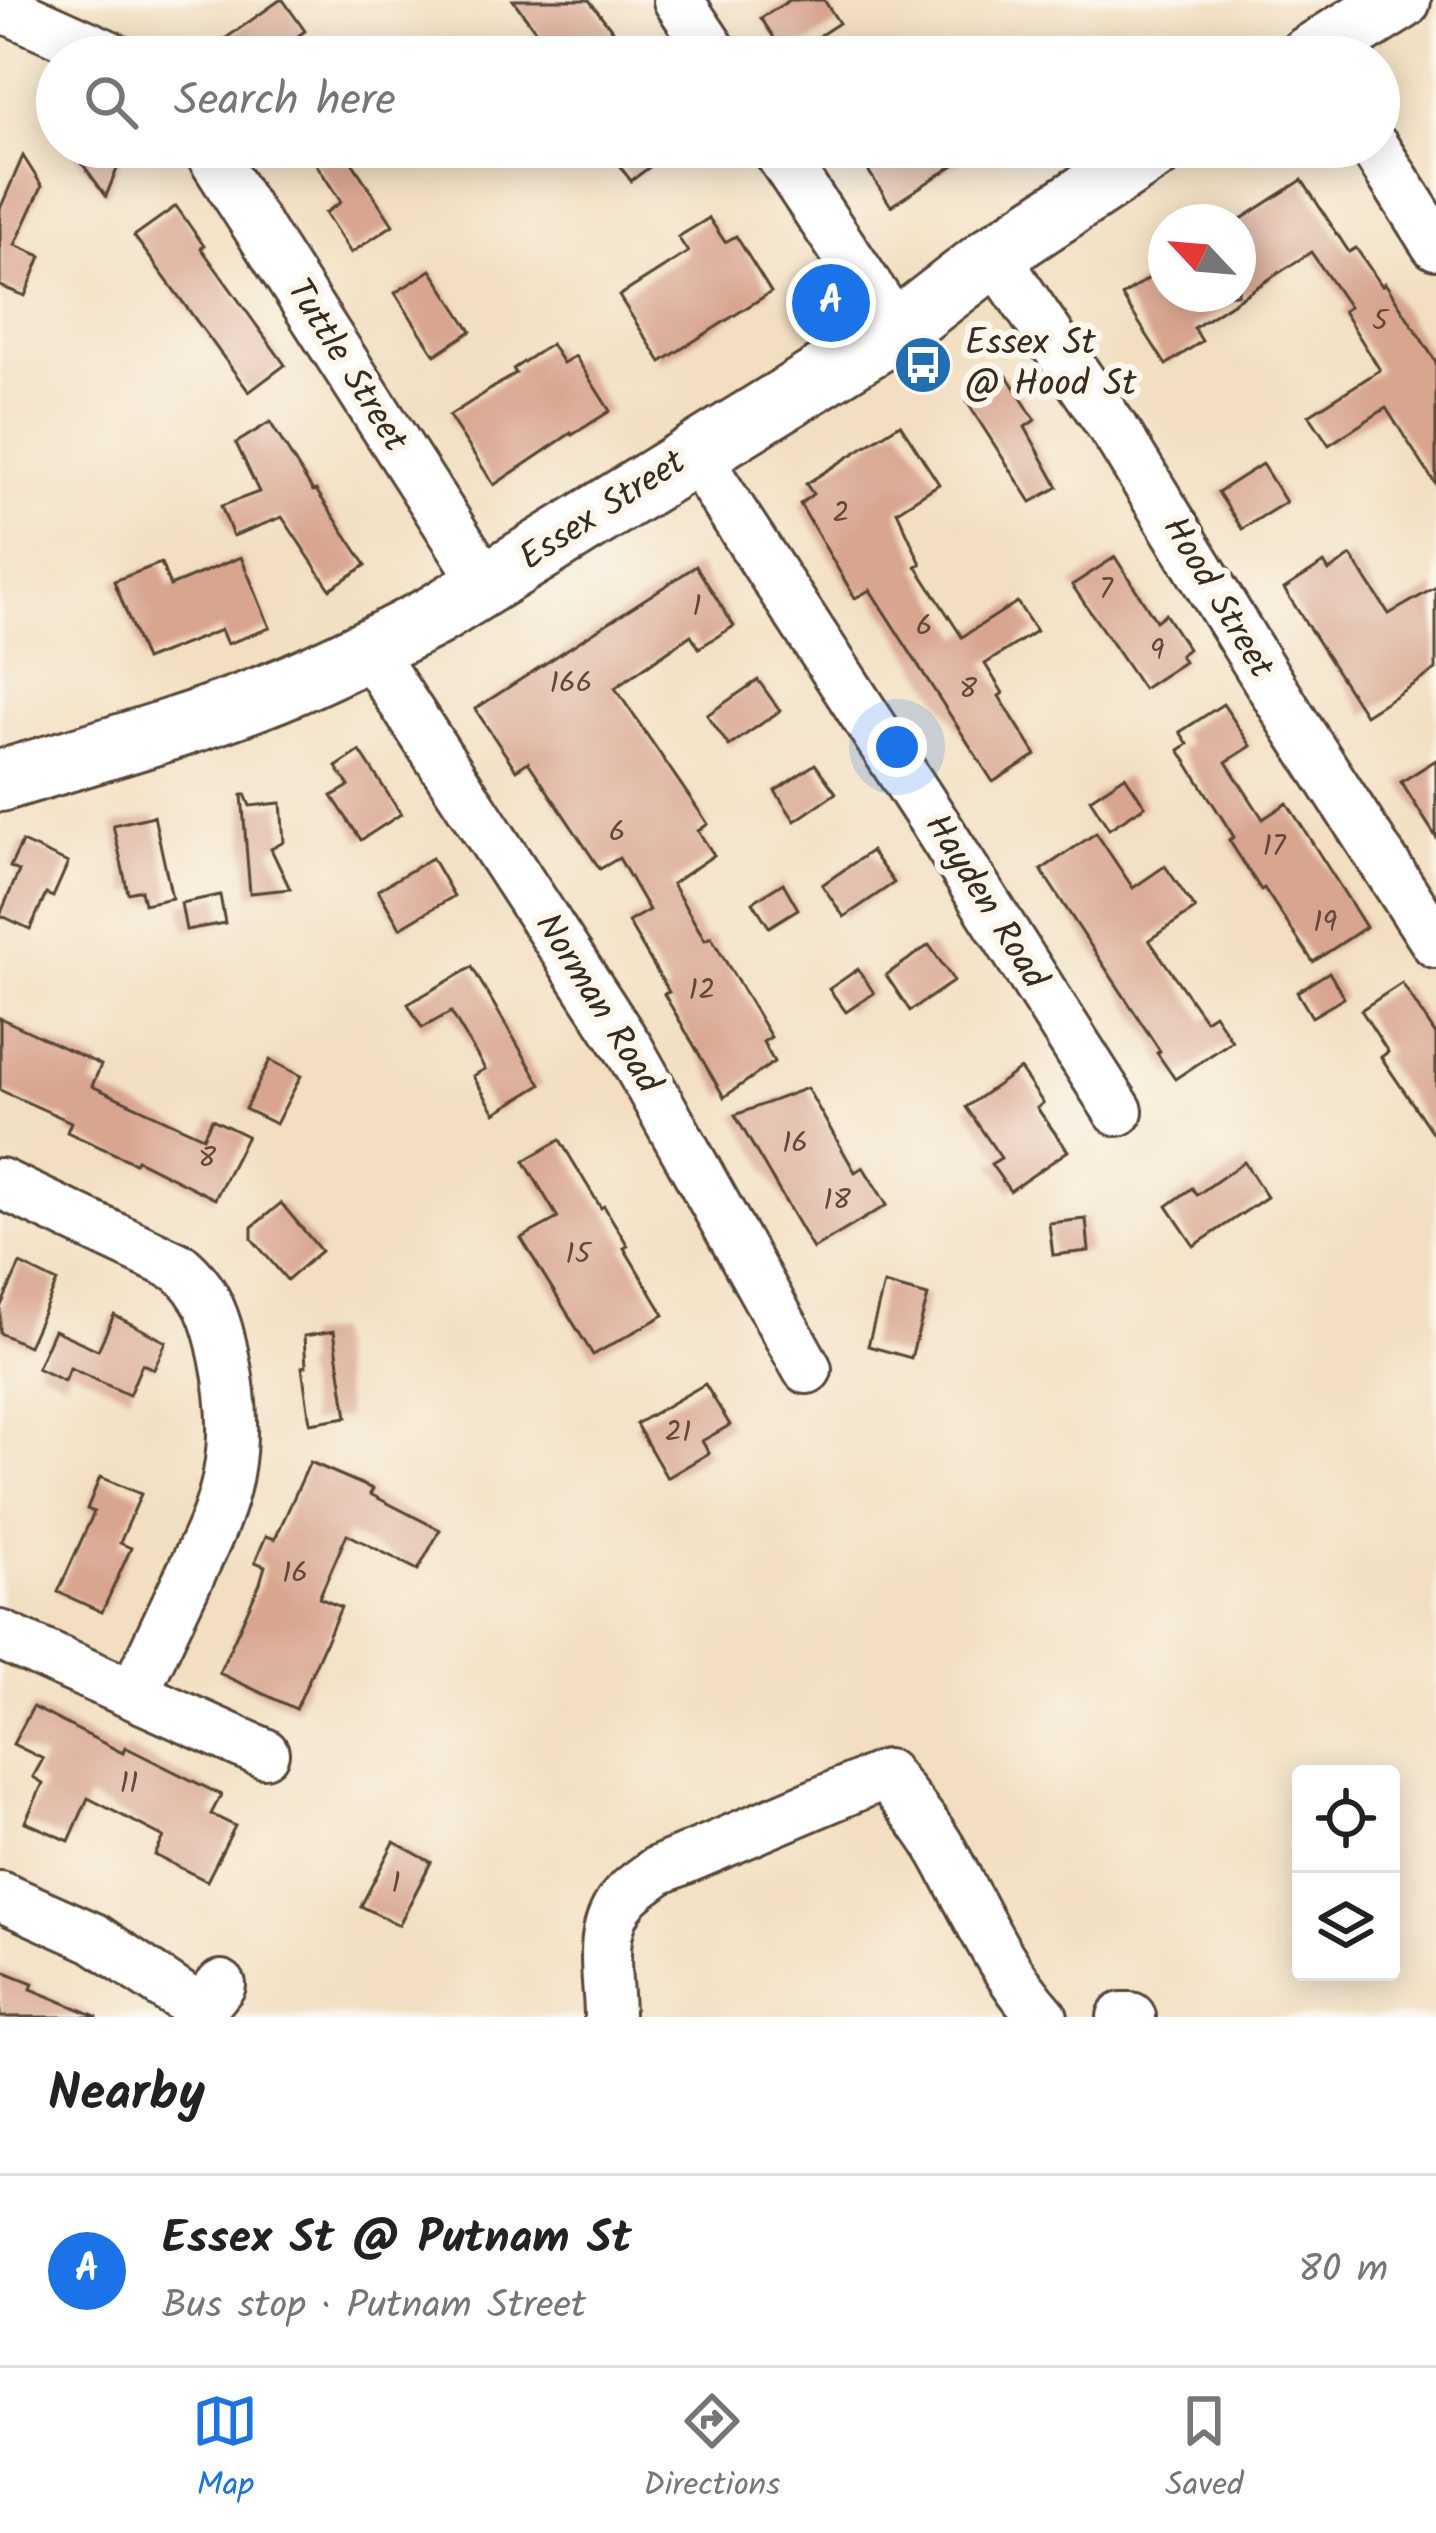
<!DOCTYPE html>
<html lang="en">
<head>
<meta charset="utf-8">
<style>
  :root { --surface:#fff; --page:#f6f6f6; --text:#222; --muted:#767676; --line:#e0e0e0; --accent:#1a73e8 }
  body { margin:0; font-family:Kalam,sans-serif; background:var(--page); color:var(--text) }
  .controls { position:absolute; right:36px; bottom:36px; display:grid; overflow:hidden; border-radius:12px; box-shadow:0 6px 30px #0003 }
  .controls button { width:108px; height:108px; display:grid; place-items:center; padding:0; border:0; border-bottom:3px solid var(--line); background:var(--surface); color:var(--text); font:60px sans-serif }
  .compass { position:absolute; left:1148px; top:204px; width:108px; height:108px; border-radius:50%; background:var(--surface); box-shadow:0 6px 30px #0003; rotate:296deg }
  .you { position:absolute; left:897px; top:747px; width:42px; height:42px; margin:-30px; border:9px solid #fff; border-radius:50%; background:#1a73e8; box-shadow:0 0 0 18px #1a73e833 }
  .badge { display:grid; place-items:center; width:78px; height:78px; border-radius:50%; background:var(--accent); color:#fff; font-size:39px; font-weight:700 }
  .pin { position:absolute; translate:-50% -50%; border:6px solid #fff; box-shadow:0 3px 12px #0006 }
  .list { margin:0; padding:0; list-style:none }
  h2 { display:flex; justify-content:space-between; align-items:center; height:156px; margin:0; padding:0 48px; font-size:51px }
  h2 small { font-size:39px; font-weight:400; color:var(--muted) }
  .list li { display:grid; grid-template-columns:78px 1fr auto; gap:36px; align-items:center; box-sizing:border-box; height:192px; padding:0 48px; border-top:3px solid var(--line) }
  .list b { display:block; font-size:45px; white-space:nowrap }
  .list p { margin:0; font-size:39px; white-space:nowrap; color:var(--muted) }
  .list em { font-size:39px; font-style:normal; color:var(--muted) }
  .icon { flex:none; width:66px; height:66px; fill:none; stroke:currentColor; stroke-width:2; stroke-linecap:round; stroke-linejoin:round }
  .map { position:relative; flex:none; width:1436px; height:2017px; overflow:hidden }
  .search { position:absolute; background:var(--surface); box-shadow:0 6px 30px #0003; left:36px; right:36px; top:36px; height:132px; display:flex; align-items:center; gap:30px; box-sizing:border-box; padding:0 42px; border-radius:66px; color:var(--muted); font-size:45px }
  .sheet { height:348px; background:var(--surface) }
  nav { display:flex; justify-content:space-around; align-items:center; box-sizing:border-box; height:168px; border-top:3px solid var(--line); background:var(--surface); font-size:33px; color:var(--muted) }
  nav a { display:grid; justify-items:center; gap:6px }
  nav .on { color:var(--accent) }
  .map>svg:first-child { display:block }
</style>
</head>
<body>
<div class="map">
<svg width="1436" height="2017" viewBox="0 0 1436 2017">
  <rect width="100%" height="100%" fill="#fbf7ec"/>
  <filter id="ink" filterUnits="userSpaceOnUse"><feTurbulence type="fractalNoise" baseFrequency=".00833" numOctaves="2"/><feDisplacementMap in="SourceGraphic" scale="24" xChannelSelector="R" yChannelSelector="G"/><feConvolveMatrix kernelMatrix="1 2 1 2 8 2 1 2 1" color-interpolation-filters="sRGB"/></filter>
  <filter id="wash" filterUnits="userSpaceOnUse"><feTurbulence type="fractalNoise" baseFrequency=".004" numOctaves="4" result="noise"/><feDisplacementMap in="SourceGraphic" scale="48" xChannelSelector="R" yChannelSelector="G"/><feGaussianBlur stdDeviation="2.7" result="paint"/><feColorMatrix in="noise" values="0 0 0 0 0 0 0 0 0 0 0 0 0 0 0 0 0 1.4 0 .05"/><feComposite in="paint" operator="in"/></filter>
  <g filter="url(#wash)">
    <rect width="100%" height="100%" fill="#f2dfc1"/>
    <g id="blocks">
      <!-- building -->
      <g fill="#d8a58f">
        <polygon points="280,0 283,0 305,31 267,57 199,57"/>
        <polygon points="513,0 589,0 633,57 555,57"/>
        <polygon points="790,0 824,0 839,23 787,57 761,18"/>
        <polygon points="70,147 126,147 106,196"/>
        <polygon points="305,147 342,147 393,225 351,253 325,213 341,202"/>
        <polygon points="605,147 676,147 631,181"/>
        <polygon points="853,147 982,147 891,206"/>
        <polygon points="23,156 42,186 15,245 41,256 25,296 0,286 0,209"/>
        <polygon points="1302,180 1349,252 1356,248 1382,286 1385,283 1436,362 1436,485 1386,408 1329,445 1309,415 1380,370 1343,311 1349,307 1311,252 1194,328 1202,341 1166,365 1122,296 1158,272 1166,285 1166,294 1238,294 1238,221"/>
        <polygon points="176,206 204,246 201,248 285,365 249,392 134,236"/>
        <polygon points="709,218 725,242 736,236 771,292 661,362 619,296 688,252 678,237"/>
        <polygon points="431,270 471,331 435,355 395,293"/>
        <polygon points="551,344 563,363 575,356 610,411 572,435 571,433 494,485 449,416 516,373 513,369"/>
        <polygon points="1007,376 1035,420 1025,427 1058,487 1031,502 967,402"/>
        <polygon points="270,422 313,491 316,490 366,565 330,589 282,517 233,536 221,506 259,492 236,443"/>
        <polygon points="900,424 939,484 897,511 921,564 916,566 962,637 1017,602 1036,631 985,664 1003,693 999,696 1036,755 993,782 870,590 855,598 800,504 813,494 806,484"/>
        <polygon points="1262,464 1286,502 1242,529 1218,492"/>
        <polygon points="1351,556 1389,614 1436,587 1436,670 1365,715 1284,589 1324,563 1329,571"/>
        <polygon points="241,557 270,628 227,644 221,630 145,660 114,581 161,563 170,586"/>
        <polygon points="1115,557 1156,621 1165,614 1188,649 1180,655 1184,662 1143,689 1072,585"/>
        <polygon points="696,566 734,626 699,648 691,635 615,688 708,824 698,831 714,855 672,884 705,940 711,937 771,1037 763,1042 774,1062 724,1097 664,994 669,992 628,922 649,910 619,858 600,869 528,762 516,770 475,709"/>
        <polygon points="758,680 780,711 729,746 707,715"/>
        <polygon points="1223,704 1251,746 1226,762 1263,819 1287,803 1366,927 1313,962 1264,888 1261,890 1229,840 1234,837 1179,750 1188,744 1180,732"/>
        <polygon points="360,751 401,814 361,840 332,796 349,786 336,767"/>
        <polygon points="1436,760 1436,837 1401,782"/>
        <polygon points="815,764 836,793 795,821 775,791"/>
        <polygon points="1125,776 1145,806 1109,829 1090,799"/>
        <polygon points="245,794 250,806 281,803 284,842 271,849 290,889 250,893 242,795"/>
        <polygon points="154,816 172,898 144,904 141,890 128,893 113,825"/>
        <polygon points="1096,833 1133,888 1165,866 1195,909 1149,940 1205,1020 1214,1014 1232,1041 1175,1079 1157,1053 1160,1051 1041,870"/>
        <polygon points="22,842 68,863 53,897 46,894 30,929 0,915 19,871 10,867"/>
        <polygon points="871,851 894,883 844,917 822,885"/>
        <polygon points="432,858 454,896 400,928 378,890"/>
        <polygon points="783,883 798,909 769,927 753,902"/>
        <polygon points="220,895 225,923 186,930 181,903"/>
        <polygon points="929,945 954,981 910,1011 886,975"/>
        <polygon points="472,967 541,1085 495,1113 473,1076 485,1069 451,1012 422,1028 408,1004"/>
        <polygon points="858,969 874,993 846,1012 829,989"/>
        <polygon points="1329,972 1344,998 1312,1017 1297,992"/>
        <polygon points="1402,983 1436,1035 1436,1138 1381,1057 1388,1052 1361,1010"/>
        <polygon points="0,1018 101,1065 92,1086 203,1137 212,1119 247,1136 215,1199 137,1160 135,1163 67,1132 71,1122 0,1090"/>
        <polygon points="270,1060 301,1076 276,1124 245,1109"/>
        <polygon points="1020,1069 1043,1103 1037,1108 1068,1151 1010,1191 991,1164 1001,1158 966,1107"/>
        <polygon points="807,1088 855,1172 863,1167 887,1205 813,1249 735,1115"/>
        <polygon points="560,1140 601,1208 604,1206 628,1246 624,1248 664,1315 593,1355 521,1238 558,1218 524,1161"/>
        <polygon points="1244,1162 1267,1197 1194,1246 1167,1206 1192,1188 1197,1195"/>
        <polygon points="281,1203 321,1251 287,1280 252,1239 252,1227"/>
        <polygon points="1086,1219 1089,1251 1053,1255 1049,1223"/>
        <polygon points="20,1264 57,1282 28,1346 0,1333 0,1308"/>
        <polygon points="884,1284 928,1296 911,1358 868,1346"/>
        <polygon points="114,1315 166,1342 154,1369 142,1364 129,1395 70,1368 64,1381 37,1368 54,1330 98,1350"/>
        <polygon points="334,1331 347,1417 310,1423 302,1367 306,1366 304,1336"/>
        <polygon points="705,1384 730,1425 702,1441 709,1453 667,1478 636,1424"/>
        <polygon points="310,1462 373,1489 370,1494 440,1530 418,1570 347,1534 319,1598 341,1607 296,1709 219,1673 260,1583 265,1566 255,1562 266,1536 275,1539"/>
        <polygon points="100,1477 141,1494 120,1543 131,1548 102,1612 58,1592 94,1512 87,1509"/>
        <polygon points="33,1707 123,1753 125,1747 221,1795 211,1814 235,1826 207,1881 155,1855 164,1837 88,1798 69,1841 25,1822 43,1783 33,1777 43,1759 13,1744"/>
        <polygon points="394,1842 431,1862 399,1925 361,1906"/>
        <polygon points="0,1970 33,1983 31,1989 98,2017 0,2017"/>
      </g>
    </g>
  </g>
  <g filter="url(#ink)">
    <use href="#blocks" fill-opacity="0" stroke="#564536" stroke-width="3"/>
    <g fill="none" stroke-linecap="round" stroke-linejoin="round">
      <!-- minor casing -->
      <g stroke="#564536" stroke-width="54">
        <g id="minor">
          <polyline points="678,0 716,57"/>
          <polyline points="0,6 113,57"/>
          <polyline points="206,147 487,585"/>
          <polyline points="775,147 897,330"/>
          <polyline points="1374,147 1436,245"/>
          <polyline points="994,255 1119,437 1292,720 1436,943"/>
          <polyline points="694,453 931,817 1118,1111"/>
          <polyline points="369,650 629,1049 807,1369"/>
          <path d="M 0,1183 L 180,1268 C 207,1291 217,1321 224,1356 C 232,1393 235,1436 228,1474 C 221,1514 202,1550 185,1585 C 168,1621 151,1657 134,1693"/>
          <polyline points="0,1635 264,1753"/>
          <polyline points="0,1896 94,1938 201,2010 221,1985"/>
          <path d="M 609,2017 C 609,1976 595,1930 626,1896 C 635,1886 647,1879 657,1871 L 886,1774 C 906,1801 930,1828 946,1858 C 976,1913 1001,1970 1043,2017"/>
          <polyline points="1122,2017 1131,2017"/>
        </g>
      </g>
      <!-- major casing -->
      <g stroke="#564536" stroke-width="66">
        <g id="major">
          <polyline points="1308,57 1400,0"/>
          <path d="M 0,781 C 92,753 185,728 275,692 C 329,670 382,643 434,616 L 897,330 L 994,255 L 1158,147"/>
        </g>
      </g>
      <!-- minor -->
      <use href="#minor" stroke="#fff" stroke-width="48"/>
      <!-- major -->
      <use href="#major" stroke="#fff" stroke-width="60"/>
    </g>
  </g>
  <!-- icons -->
  <defs>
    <g id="bus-disc" transform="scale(3)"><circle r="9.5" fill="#1f6fb2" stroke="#fbf7ec"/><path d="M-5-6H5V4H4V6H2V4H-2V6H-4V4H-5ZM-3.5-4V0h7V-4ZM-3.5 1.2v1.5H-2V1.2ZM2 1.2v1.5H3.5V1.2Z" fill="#fff"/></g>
  </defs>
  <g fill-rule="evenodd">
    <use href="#bus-disc" x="923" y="365"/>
  </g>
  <g text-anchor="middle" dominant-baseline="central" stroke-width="12" stroke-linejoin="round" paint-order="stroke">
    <!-- number labels -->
    <g font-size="30" fill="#62493a">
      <text x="1380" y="322">5</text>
      <text x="841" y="514">2</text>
      <text x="1106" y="590">7</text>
      <text x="697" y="607">1</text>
      <text x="924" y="627">6</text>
      <text x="1157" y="651">9</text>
      <text x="571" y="684">166</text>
      <text x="968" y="690">8</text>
      <text x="617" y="833">6</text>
      <text x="1274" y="847">17</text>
      <text x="1325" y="923">19</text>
      <text x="702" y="991">12</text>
      <text x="795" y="1144">16</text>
      <text x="207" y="1159">8</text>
      <text x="837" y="1201">18</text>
      <text x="578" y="1255">15</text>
      <text x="678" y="1433">21</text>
      <text x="295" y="1574">16</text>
      <text x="129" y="1784">11</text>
      <text x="396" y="1884">1</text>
    </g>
    <!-- poi labels -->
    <g font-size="36" fill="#3b2a1e" stroke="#fbf7ec" text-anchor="start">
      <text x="965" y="344">Essex St<tspan x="965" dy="41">@ Hood St</tspan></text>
    </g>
    <!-- street labels -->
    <g font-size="36" fill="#3b2a1e" stroke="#fbf7ec">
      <text transform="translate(346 366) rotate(58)">Tuttle Street</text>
      <text transform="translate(603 511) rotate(-33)">Essex Street</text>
      <text transform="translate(1217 598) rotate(59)">Hood Street</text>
      <text transform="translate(985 902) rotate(58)">Hayden Road</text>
      <text transform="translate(597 1004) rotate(58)">Norman Road</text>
    </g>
  </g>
</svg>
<div class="controls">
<button><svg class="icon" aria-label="locate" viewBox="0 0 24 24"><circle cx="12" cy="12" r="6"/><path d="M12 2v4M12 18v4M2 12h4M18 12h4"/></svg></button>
<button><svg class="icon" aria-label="layers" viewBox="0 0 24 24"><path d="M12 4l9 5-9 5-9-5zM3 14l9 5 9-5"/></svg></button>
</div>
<svg class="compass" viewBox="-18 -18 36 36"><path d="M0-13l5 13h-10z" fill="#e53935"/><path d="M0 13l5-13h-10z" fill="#767676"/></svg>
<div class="you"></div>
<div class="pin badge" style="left:831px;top:303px">A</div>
<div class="search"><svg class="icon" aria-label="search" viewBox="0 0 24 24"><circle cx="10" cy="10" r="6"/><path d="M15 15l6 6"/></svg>Search here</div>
</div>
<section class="sheet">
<h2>Nearby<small></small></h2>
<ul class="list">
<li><span class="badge">A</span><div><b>Essex St @ Putnam St</b><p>Bus stop · Putnam Street</p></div><em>80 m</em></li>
</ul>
</section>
<nav>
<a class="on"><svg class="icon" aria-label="map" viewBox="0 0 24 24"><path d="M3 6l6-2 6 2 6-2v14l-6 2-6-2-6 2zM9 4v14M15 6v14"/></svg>Map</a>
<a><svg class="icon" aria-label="directions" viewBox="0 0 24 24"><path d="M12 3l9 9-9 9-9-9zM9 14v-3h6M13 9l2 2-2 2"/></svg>Directions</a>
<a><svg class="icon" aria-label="saved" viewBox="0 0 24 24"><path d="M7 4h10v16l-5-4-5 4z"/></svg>Saved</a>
</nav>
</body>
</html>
